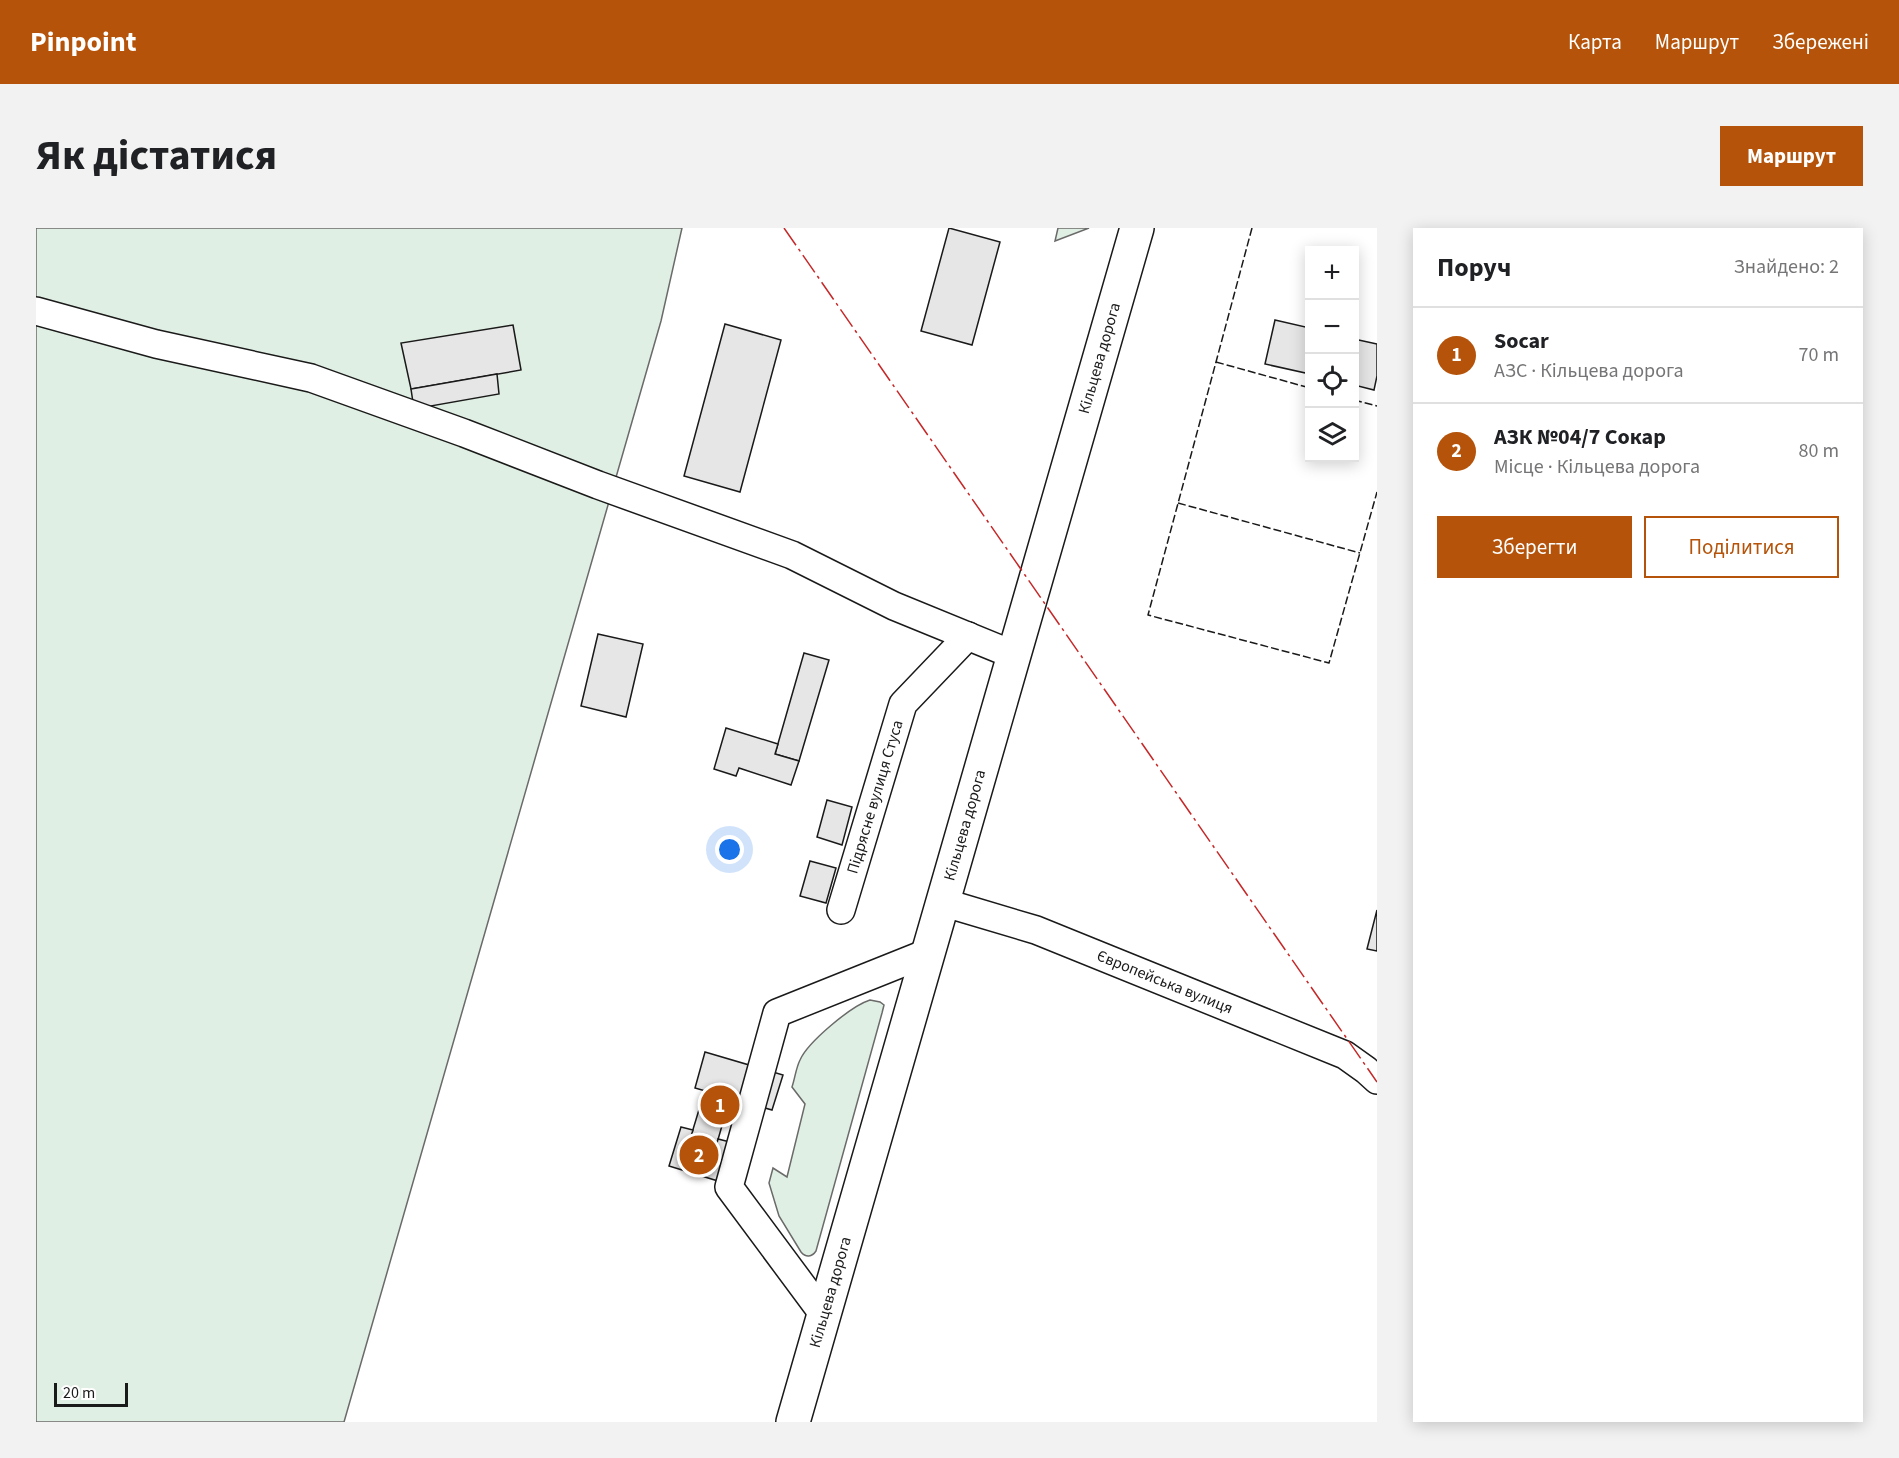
<!DOCTYPE html>
<html lang="uk">
<head>
<meta charset="utf-8">
<style>
  :root { --surface:#fff; --page:#f2f2f2; --text:#202124; --muted:#757577; --line:#e0e0e0; --accent:#b45309 }
  body { margin:0; font-family:"Source Sans 3",sans-serif; background:var(--page); color:var(--text) }
  .controls { position:absolute; right:18px; top:18px; display:grid; overflow:hidden; border-radius:0px; box-shadow:0 3px 15px #0003 }
  .controls button { width:54px; height:54px; display:grid; place-items:center; padding:0; border:0; border-bottom:2px solid var(--line); background:var(--surface); color:var(--text); font:30px sans-serif }
  .scale { position:absolute; left:18px; bottom:15px; width:74px; box-sizing:border-box; padding-left:6px; border:3px solid #1a1a1a; border-top:0; font-size:16px; line-height:21px; white-space:nowrap; color:#1a1a1a; -webkit-text-stroke:4px #fff; paint-order:stroke }
  .you { position:absolute; left:694px; top:622px; width:21px; height:21px; margin:-15px; border:4px solid #fff; border-radius:50%; background:#1a73e8; box-shadow:0 0 0 9px #1a73e833 }
  .badge { display:grid; place-items:center; width:39px; height:39px; border-radius:50%; background:var(--accent); color:#fff; font-size:20px; font-weight:700 }
  .pin { position:absolute; translate:-50% -50%; border:3px solid #fff; box-shadow:0 2px 6px #0006 }
  .list { margin:0; padding:0; list-style:none }
  h2 { display:flex; justify-content:space-between; align-items:center; height:78px; margin:0; padding:0 24px; font-size:26px }
  h2 small { font-size:20px; font-weight:400; color:var(--muted) }
  .list li { display:grid; grid-template-columns:39px 1fr auto; gap:18px; align-items:center; box-sizing:border-box; height:96px; padding:0 24px; border-top:2px solid var(--line) }
  .list b { display:block; font-size:22px; white-space:nowrap }
  .list p { margin:0; font-size:20px; white-space:nowrap; color:var(--muted) }
  .list em { font-size:20px; font-style:normal; color:var(--muted) }
  .actions { display:flex; gap:12px; padding:18px 24px }
  .actions a { flex:1; padding:14px 0; border:2px solid var(--accent); border-radius:0px; text-align:center; font-size:21px; color:var(--accent) }
  .actions .main { background:var(--accent); color:#fff }
  .icon { flex:none; width:33px; height:33px; fill:none; stroke:currentColor; stroke-width:2; stroke-linecap:round; stroke-linejoin:round }
  .map { position:relative; flex:none; width:1341px; height:1194px; overflow:hidden; border-radius:0px }
  header { display:flex; align-items:center; gap:36px; box-sizing:border-box; height:84px; padding:0 30px; background:var(--accent); color:#fff }
  header strong { font-size:28px }
  nav { display:flex; gap:33px; margin-inline-start:auto; font-size:21px }
  .intro { display:flex; align-items:center; justify-content:space-between; box-sizing:border-box; height:144px; padding:0 36px }
  h1 { margin:0; font-size:42px }
  .button { padding:15px 27px; border-radius:0px; background:var(--accent); color:#fff; font-size:21px; font-weight:700 }
  main { display:flex; gap:36px; padding:0 36px }
  aside { flex:1; background:var(--surface); border-radius:0px; box-shadow:0 3px 15px #0003 }
  .map>svg:first-child { display:block }
</style>
</head>
<body>
<header>
<strong>Pinpoint</strong>
<nav><a>Карта</a><a>Маршрут</a><a>Збережені</a></nav>
</header>
<div class="intro"><h1>Як дістатися</h1><a class="button">Маршрут</a></div>
<main>
<div class="map">
<svg width="1341" height="1194" viewBox="0 0 1341 1194">
  <rect width="100%" height="100%" fill="#fff"/>
  <!-- green -->
  <g fill="#e0efe3" stroke="#6a6a6a" stroke-width="1.5">
    <polygon points="0,0 646,0 625,93 308,1194 0,1194"/>
    <polygon points="1022,0 1053,0 1019,13"/>
    <path d="M 834,772 L 844,774 L 848,777 L 846,785 L 780,1023 C 776,1029 770,1030 765,1024 L 743,988 L 733,955 L 737,940 L 751,949 L 769,876 L 756,859 C 759,850 760,840 764,832 C 772,814 815,778 834,772 Z"/>
  </g>
  <!-- building -->
  <g fill="#e6e6e6" stroke="#1a1a1a" stroke-width="1.5">
    <polygon points="913,0 964,14 936,117 885,103"/>
    <polygon points="1239,92 1274,100 1274,146 1229,136"/>
    <polygon points="689,96 745,112 704,264 648,248"/>
    <polygon points="477,97 485,142 375,161 365,115"/>
    <polygon points="1318,111 1341,116 1341,148 1338,162 1318,157"/>
    <polygon points="461,146 463,166 378,181 375,161"/>
    <polygon points="562,406 607,416 590,489 545,478"/>
    <polygon points="768,425 793,432 763,533 739,526"/>
    <polygon points="690,500 742,516 739,526 763,533 755,557 703,540 700,548 678,541"/>
    <polygon points="791,572 816,579 806,617 781,609"/>
    <polygon points="774,633 800,640 790,675 764,668"/>
    <polygon points="1341,682 1341,723 1331,721"/>
    <polygon points="669,824 747,847 736,882 659,860"/>
    <polygon points="669,862 694,870 681,915 655,908"/>
    <polygon points="645,899 657,902 655,908 681,915 682,911 694,914 682,953 633,938"/>
  </g>
  <g fill="none" stroke-linecap="round" stroke-linejoin="round">
    <!-- minor casing -->
    <g stroke="#1a1a1a" stroke-width="30">
      <g id="minor">
        <polyline points="0,83 120,116 275,150 428,205 562,257 756,327 858,378 978,427"/>
        <path id="s1" d="M 906,674 L 1000,702 L 1309,827 L 1330,842 L 1341,852"/>
        <path id="s2" d="M 805,682 L 867,476 L 932,408"/>
        <polyline points="788,1087 693,959 741,785 891,725"/>
      </g>
    </g>
    <!-- highway casing -->
    <g stroke="#1a1a1a" stroke-width="36">
      <g id="highway">
        <path id="s3" d="M 757,1194 L 1101,0"/>
      </g>
    </g>
    <!-- minor -->
    <use href="#minor" stroke="#fff" stroke-width="27"/>
    <!-- highway -->
    <use href="#highway" stroke="#fff" stroke-width="33"/>
    <!-- fence -->
    <g stroke="#1a1a1a" stroke-width="1.5" stroke-dasharray="8 3" stroke-linecap="butt">
      <polyline points="1216,0 1112,387 1293,435 1341,264"/>
      <polyline points="1180,134 1274,160"/>
      <polyline points="1318,172 1341,178"/>
      <polyline points="1142,275 1324,325"/>
    </g>
    <!-- power -->
    <polyline stroke="#c62828" stroke-width="1.5" stroke-dasharray="21 4.5 3 4.5" stroke-linecap="butt" points="748,0 1341,854"/>
  </g>
  <g text-anchor="middle" dominant-baseline="central" stroke-width="4.5" stroke-linejoin="round" paint-order="stroke">
    <!-- street labels -->
    <g font-size="16" fill="#1a1a1a" stroke="#fff">
      <text stroke="none"><textPath href="#s3" startOffset="1107">Кільцева дорога</textPath></text>
      <text stroke="none"><textPath href="#s2" startOffset="118">Підрясне вулиця Стуса</textPath></text>
      <text stroke="none"><textPath href="#s3" startOffset="621">Кільцева дорога</textPath></text>
      <text stroke="none"><textPath href="#s1" startOffset="237">Європейська вулиця</textPath></text>
      <text stroke="none"><textPath href="#s3" startOffset="135">Кільцева дорога</textPath></text>
    </g>
  </g>
</svg>
<div class="controls">
<button>+</button>
<button>−</button>
<button><svg class="icon" aria-label="locate" viewBox="0 0 24 24"><circle cx="12" cy="12" r="6"/><path d="M12 2v4M12 18v4M2 12h4M18 12h4"/></svg></button>
<button><svg class="icon" aria-label="layers" viewBox="0 0 24 24"><path d="M12 4l9 5-9 5-9-5zM3 14l9 5 9-5"/></svg></button>
</div>
<div class="scale">20 m</div>
<div class="you"></div>
<div class="pin badge" style="left:684px;top:877px">1</div>
<div class="pin badge" style="left:663px;top:927px">2</div>
</div>
<aside>
<h2>Поруч<small>Знайдено: 2</small></h2>
<ul class="list">
<li><span class="badge">1</span><div><b>Socar</b><p>АЗС · Кільцева дорога</p></div><em>70 m</em></li>
<li><span class="badge">2</span><div><b>АЗК №04/7 Сокар</b><p>Місце · Кільцева дорога</p></div><em>80 m</em></li>
</ul>
<div class="actions"><a class="main">Зберегти</a><a>Поділитися</a></div>
</aside>
</main>
</body>
</html>
